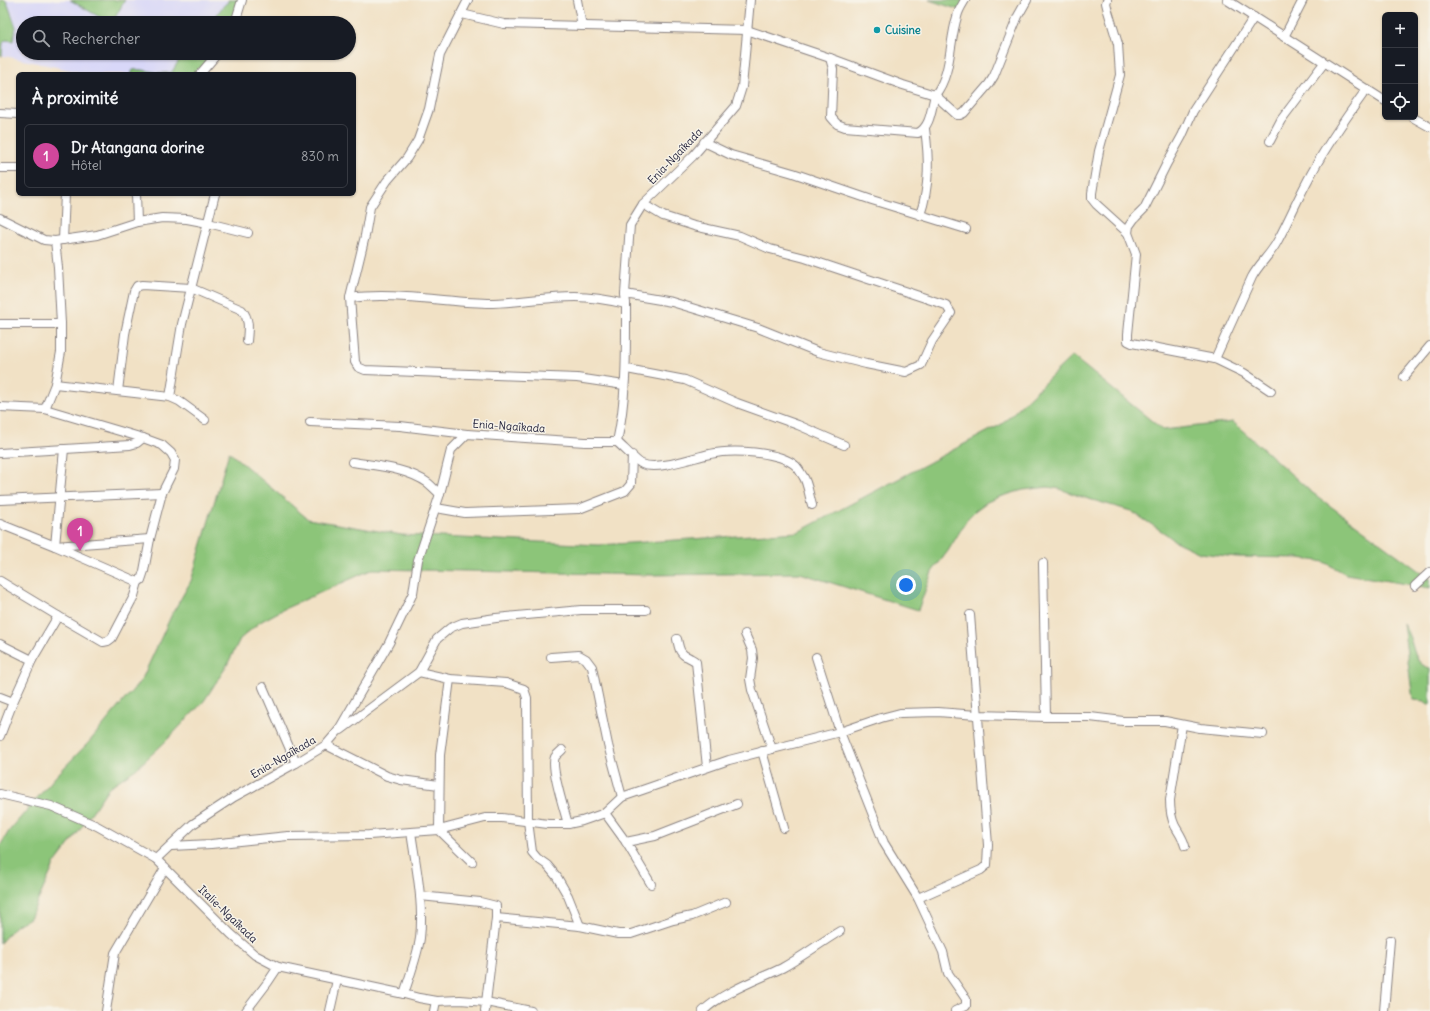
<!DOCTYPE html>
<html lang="fr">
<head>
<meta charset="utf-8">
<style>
  :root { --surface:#171b24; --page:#20242c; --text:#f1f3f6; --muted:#9ea1a6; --line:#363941; --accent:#d1495b }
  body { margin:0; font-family:Delius,sans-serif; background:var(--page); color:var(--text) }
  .controls { position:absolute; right:12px; top:12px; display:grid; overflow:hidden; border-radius:6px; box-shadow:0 1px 3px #0004 }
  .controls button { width:36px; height:36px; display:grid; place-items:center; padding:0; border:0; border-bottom:1px solid var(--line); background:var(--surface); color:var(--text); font:20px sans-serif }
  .you { position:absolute; left:906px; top:585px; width:14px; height:14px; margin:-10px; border:3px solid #fff; border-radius:50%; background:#1a73e8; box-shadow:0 0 0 6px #1a73e833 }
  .badge { display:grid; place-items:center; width:26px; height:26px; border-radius:50%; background:var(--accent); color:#fff; font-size:13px; font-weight:700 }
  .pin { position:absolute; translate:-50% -33px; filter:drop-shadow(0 1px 2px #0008) }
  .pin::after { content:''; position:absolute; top:21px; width:14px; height:12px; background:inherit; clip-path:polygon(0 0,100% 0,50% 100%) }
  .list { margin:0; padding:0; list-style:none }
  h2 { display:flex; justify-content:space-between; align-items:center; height:52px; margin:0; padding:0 16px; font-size:17px }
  h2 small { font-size:13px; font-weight:400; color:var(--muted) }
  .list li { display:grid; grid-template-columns:26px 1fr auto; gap:12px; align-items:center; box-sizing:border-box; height:64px; margin:0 8px 8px; padding:0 8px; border:1px solid var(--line); border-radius:6px }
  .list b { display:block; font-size:15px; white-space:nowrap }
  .list p { margin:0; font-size:13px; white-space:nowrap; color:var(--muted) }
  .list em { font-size:13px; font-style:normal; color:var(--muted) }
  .icon { flex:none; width:22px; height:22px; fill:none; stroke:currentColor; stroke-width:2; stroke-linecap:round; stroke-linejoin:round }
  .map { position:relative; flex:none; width:1430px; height:1011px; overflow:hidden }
  .search { position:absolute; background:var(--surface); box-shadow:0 1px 3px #0004; left:16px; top:16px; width:340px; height:44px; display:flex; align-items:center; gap:10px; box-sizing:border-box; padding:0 14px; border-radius:22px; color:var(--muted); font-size:15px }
  .panel { position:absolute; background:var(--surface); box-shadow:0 1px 3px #0004; left:16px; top:72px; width:340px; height:124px; border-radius:6px }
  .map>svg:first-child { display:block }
</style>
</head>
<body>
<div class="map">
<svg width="1430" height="1011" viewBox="0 0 1430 1011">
  <rect width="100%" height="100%" fill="#f7f3e8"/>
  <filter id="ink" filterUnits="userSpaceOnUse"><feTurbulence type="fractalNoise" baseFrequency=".025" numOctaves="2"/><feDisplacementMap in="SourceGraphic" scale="8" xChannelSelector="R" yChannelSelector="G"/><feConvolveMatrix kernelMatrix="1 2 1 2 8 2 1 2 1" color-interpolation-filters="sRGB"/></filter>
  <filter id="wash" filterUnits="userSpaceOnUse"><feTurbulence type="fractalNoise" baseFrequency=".012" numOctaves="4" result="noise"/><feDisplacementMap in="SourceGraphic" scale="16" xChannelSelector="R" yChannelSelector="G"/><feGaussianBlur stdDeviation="0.9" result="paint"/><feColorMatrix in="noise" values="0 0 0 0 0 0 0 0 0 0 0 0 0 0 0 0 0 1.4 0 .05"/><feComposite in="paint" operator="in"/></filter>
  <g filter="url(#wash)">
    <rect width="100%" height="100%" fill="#f1e1c5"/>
    <!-- built -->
    <polygon fill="#d8d7f8" points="0,0 240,0 234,23 23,23 23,53 215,53 201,74 88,74 0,55"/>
    <!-- green -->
    <g fill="#8cc579" stroke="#57745a">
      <polygon points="0,0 5,0 7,2 16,27 13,41 6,40 3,43 2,56 0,55"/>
      <polygon points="70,0 125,0 112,23 110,23"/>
      <path d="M 228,0 L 240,0 L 234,23 L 209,23 C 218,17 219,8 228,2 Z"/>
      <polygon points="929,0 965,0 960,10"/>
      <path d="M 183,53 L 215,53 L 201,74 L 131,74 L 133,70 C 146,68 159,76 172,72 Z"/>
      <polygon points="1072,356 1163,430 1233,422 1310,491 1430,579 1430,588 1346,574 1324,562 1300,558 1237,557 1200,553 1175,541 1166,534 1131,511 1082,497 1060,489 1048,487 1023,490 999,497 987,502 976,510 968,518 948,551 932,572 918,610 800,573 649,575 373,569 284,609 260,622 240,639 226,667 204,701 165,742 136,769 109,787 77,834 55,863 30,918 15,926 0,943 0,846 9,831 56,776 89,742 142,679 172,614 191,581 229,452 308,519 402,535 599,545 798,532 1002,424"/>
      <path d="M 1403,623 C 1406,629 1409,635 1411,641 C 1415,653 1416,665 1430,668 L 1430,705 L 1424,701 L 1413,700 Z"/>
    </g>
  </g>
  <g filter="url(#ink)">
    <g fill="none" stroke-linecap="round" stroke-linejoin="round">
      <!-- minor casing -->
      <g stroke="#8a8280" stroke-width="10">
        <g id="minor">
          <polyline points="468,0 440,55 429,109 418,140 407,158 387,181 370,207 365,236 350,298 355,362 358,367 365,370 577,378 624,385"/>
          <polyline points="577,0 582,26"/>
          <polyline points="1107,0 1106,3 1108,11 1118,44 1120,75 1099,151 1092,193 1092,199 1096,204 1128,233 1136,254 1128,334 1128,341 1132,343 1215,359 1244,373 1271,391"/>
          <polyline points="1227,0 1385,101"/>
          <path d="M 462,14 L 504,24 L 747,30 L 830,58 L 903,85 L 935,95 C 952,74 949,42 957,17 C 958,11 962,5 965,0"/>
          <polyline points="235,23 242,0"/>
          <polyline points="1284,37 1303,0"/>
          <path d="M 830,58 L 833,69 L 831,117 L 837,124 L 845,127 L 918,133 C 931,126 931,109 935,95 L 957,115 L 960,115 L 964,113 L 989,84 L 994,76 L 1018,16 L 1027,0"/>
          <polyline points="200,74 218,53"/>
          <polyline points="0,113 18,114"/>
          <polyline points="1412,117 1430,127"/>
          <polyline points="1270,141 1281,120 1324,63"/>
          <polyline points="704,142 731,155 793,173 872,200 966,229"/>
          <polyline points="0,168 18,168"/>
          <polyline points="136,194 137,222"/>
          <path d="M 920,215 C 930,186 929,158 925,129"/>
          <polyline points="0,218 44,240 55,241 97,235 137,222 162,218 187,219 208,223 248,233"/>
          <polyline points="1128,233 1129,226 1134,219 1144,209 1167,163 1182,136 1193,111 1254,17"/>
          <polyline points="63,240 65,194"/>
          <polyline points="625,294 672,302 758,328 818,352 866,364 906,372 921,365 932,341 951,313 946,305 805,258 770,249 740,236 694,226 663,216 643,204"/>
          <path d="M 350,298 C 395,292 441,302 487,303 C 516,303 545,297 575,297 C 592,297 609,300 626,304"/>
          <polyline points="0,324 61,324"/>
          <path d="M 1215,359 L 1252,277 C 1259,264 1270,255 1277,242 C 1290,218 1300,193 1314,169 C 1329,141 1348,115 1366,90"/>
          <polyline points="627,369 685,380 737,403 798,425 844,445"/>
          <polyline points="1404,377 1430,346"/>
          <polyline points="55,384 170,397 179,401 205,420"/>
          <path d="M 118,391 L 125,334 L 134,291 L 137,286 L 142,285 L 191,288 L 242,310 C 250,320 248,329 247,341"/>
          <polyline points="170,397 182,324 215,194"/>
          <polyline points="0,407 45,409 143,438 162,445 171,453 175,460 174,469 162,493 150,539 144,571 141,580 138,582 55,546 64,449"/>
          <polyline points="45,409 55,384 61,352 61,324 58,267 55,241"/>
          <polyline points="310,422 400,426 467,434"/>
          <path d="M 617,442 C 622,446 638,463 642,464 C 658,471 694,457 710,454 C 731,449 779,451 796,466 C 798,468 801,473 803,476 C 808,483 809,496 812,505"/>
          <polyline points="0,453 130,445 137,443 143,438"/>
          <path d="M 352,462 C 377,466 407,468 428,483 C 432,486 436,491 440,494"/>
          <polyline points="0,500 162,493"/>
          <polyline points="436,508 465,513 579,509 625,491 631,484 632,455"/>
          <polyline points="0,524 55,546 150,539"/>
          <polyline points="1043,563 1046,717"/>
          <polyline points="0,581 58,616 32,660 13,702 0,736"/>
          <polyline points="1415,586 1430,572"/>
          <polyline points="58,616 103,642 108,641 112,638 134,596 138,582"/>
          <polyline points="745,634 752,650 753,658 750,679 752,690 772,749"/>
          <path d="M 677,639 C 679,647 679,654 688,657 C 691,659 693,659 696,662 L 707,767"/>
          <polyline points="0,644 32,660"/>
          <polyline points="551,657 579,655 586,659 592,667 608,745 622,797"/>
          <polyline points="816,657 840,732 884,843 918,898 943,952 948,973 966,999 966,1006 955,1011"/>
          <polyline points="419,672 450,679 506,683 524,689 527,698 528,821 532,852 537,858 547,865 557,877 568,896 580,926"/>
          <polyline points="450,679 440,755 439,830 472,862"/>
          <polyline points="263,687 296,763"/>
          <polyline points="0,697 13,702"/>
          <path d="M 1182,725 L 1170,800 C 1170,809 1171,818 1175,826 C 1179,833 1183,838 1185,846"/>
          <polyline points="341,730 419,672 437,639 450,628 462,623 496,618 581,610 646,610"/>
          <polyline points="326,745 387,776 401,780 439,785"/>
          <path d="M 562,750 C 560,752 556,755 555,757 C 550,767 565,812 568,824"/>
          <polyline points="762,751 784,828"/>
          <polyline points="0,794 51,806 97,826 156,859 231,934 255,955 278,967 404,994 419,998 436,1001 460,1000 486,1002 531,1011"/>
          <polyline points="605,813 626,842 651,884"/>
          <polyline points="626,842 655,836 737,804"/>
          <polyline points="171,846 211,844 288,836 369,835 439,830 485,818 502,818 548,824 568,824 582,821 605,813 622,797 729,760 840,732 881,718 900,713 938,712 977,715 1046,717 1090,717 1123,721 1165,721 1200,728 1263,734"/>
          <path d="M 156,859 L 193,824 L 234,797 L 296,763 L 326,745 L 338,731 L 389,643 L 413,593 L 418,560 L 440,494 L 451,450 L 467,434 L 585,442 L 617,442 C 627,397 626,350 626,304 L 625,294 L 630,225 L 643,204 L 693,156 L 736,106 L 742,87 L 750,0"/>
          <polyline points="420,896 480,902 496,906 496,918 485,1011"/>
          <polyline points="918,898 981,870 987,865 988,845 970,615"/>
          <polyline points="496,918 580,926 618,934 631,934 673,920 692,916 726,902"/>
          <path d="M 404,994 C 409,978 418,954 420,938 C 424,903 416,867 411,832"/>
          <polyline points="106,1011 115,953 165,868"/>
          <polyline points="246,1011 268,982 278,967"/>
          <polyline points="330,1011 337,980"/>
          <polyline points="434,1011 436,1001"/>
          <path d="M 703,1011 C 723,992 757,980 782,968 C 802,957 820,943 840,931"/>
          <polyline points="1384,1011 1390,940"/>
        </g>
      </g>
      <!-- minor -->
      <use href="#minor" stroke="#fff" stroke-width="8"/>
    </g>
  </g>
  <!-- markers -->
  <circle fill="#0f9aa8" stroke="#f7f3e8" stroke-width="1.5" cx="877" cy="30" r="4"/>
  <g text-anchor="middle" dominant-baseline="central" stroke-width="3" stroke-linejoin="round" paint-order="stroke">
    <!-- culture labels -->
    <g font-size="11" font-weight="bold" fill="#0d838f" stroke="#f7f3e8" text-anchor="start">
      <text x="885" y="30">Cuisine</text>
    </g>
    <!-- street labels -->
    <g font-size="11" fill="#22223b" stroke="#f7f3e8">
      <text transform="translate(675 156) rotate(-46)">Enia-Ngaîkada</text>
      <text transform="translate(509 426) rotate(4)">Enia-Ngaîkada</text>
      <text transform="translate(283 757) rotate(-30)">Enia-Ngaîkada</text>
      <text transform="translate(228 914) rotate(44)">Italie-Ngaîkada</text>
    </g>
  </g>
</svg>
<div class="controls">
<button>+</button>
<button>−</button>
<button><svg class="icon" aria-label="locate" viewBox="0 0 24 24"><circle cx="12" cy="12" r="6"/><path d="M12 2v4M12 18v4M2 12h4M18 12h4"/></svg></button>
</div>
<div class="you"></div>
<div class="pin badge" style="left:80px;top:551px;background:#d1479c">1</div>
<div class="search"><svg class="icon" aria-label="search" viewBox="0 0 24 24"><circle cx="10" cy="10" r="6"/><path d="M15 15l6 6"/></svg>Rechercher</div>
<section class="panel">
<h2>À proximité<small></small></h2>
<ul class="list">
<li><span class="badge" style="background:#d1479c">1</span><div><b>Dr Atangana dorine</b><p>Hôtel</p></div><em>830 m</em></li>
</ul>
</section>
</div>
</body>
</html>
